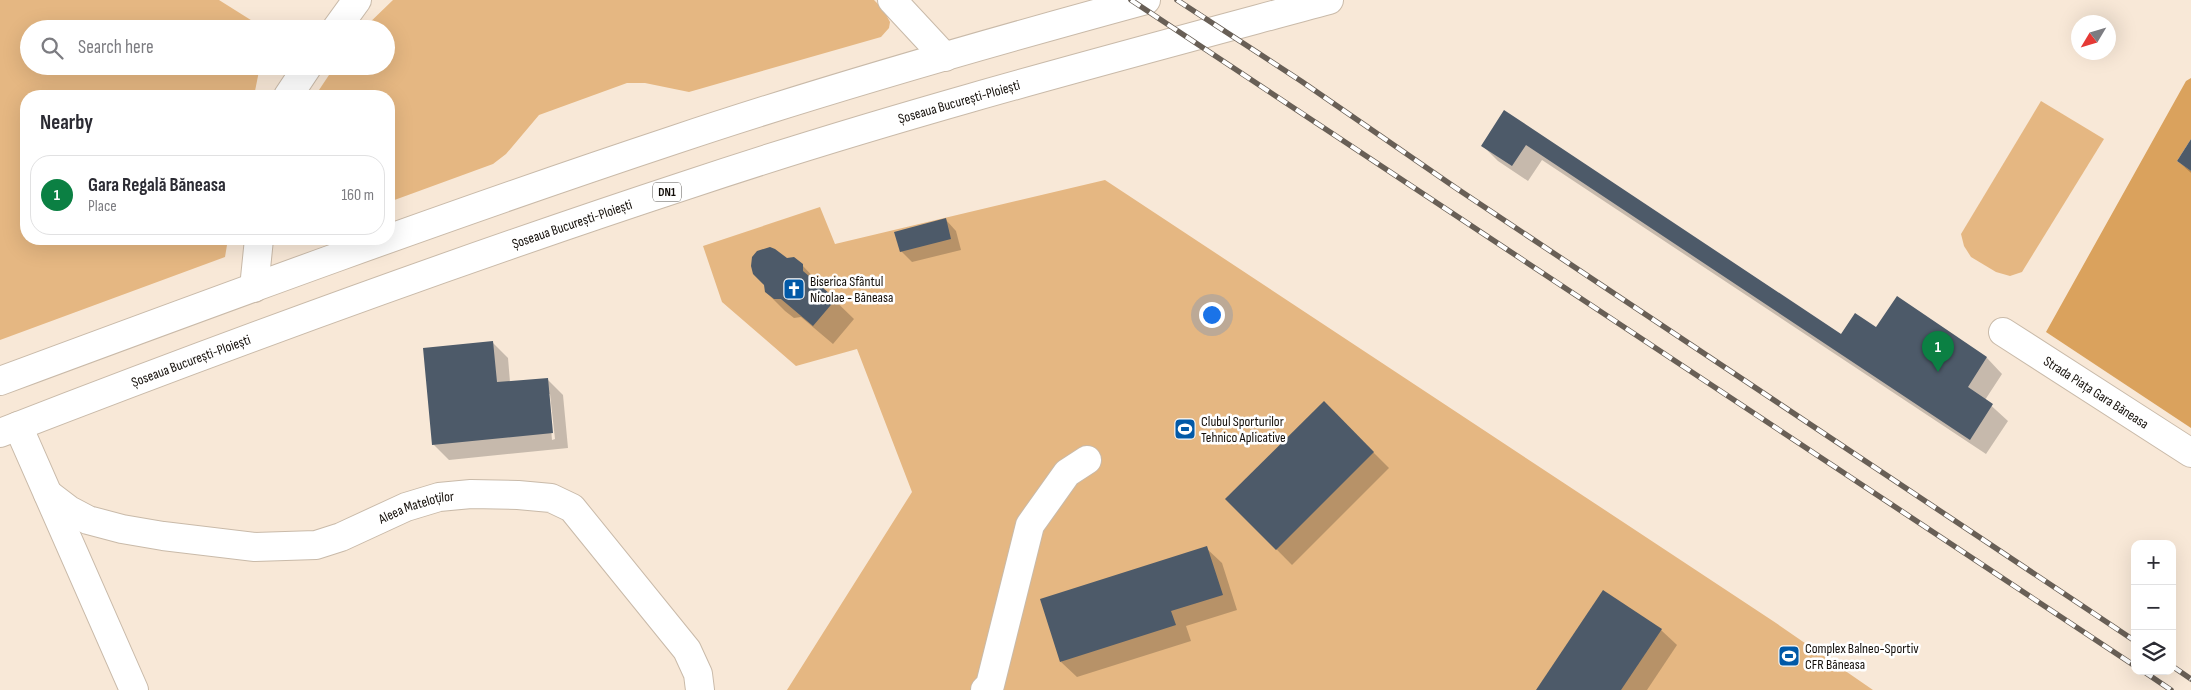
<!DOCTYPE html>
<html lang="en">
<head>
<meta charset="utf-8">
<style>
  :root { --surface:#fff; --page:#f7f7f7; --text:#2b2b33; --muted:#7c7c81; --line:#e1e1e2; --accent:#0b8043 }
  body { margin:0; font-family:"Sofia Sans Condensed",sans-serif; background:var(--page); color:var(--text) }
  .controls { position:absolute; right:15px; bottom:15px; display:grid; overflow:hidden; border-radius:10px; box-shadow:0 5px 20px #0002 }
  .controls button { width:45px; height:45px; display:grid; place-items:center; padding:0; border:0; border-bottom:1px solid var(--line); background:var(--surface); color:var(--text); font:25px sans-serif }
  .compass { position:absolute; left:2071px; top:15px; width:45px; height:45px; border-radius:50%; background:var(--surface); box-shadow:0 5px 20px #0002; rotate:232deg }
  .you { position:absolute; left:1211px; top:314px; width:18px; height:18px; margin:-12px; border:4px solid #fff; border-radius:50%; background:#1a73e8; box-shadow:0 0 0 8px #1a73e833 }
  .badge { display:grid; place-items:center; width:32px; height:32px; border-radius:50%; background:var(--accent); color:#fff; font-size:16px; font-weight:700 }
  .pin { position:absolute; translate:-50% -41px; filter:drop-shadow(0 1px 2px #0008) }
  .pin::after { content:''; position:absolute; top:26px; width:18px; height:15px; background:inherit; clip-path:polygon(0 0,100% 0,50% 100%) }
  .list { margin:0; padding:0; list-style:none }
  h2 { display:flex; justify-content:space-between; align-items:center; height:65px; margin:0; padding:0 20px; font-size:21px }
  h2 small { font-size:16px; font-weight:400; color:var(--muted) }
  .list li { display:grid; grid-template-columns:32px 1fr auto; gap:15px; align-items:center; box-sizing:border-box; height:80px; margin:0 10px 10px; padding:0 10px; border:1px solid var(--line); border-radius:20px }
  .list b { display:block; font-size:19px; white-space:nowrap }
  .list p { margin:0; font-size:16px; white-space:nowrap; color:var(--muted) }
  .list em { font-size:16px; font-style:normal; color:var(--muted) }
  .icon { flex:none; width:28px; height:28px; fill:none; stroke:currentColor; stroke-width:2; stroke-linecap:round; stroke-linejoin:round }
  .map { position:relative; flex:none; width:2191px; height:690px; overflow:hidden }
  .search { position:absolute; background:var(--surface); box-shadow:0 5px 20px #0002; left:20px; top:20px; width:375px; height:55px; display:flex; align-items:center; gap:12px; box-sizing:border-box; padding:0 18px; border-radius:28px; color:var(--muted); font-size:19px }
  .panel { position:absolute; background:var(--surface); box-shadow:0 5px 20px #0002; left:20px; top:90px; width:375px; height:155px; border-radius:20px }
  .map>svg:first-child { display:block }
</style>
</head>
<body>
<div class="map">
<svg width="2191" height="690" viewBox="0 0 2191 690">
  <rect width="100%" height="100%" fill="#f8e8d7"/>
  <!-- green -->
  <g fill="#e5b782">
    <polygon points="0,0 219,0 265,29 29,29 29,66 260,66 254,96 26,96 26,239 228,239 225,257 0,340"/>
    <polygon points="393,0 874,0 883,9 890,22 889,28 881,37 689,92 645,83 627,83 539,115 506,154 493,164 389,202 389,96 315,96 335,66 386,66 386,29 363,29"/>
    <polygon points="2041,101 2104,139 2022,272 2010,276 1996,272 1971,257 1964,246 1961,234"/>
    <polygon points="1105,180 1776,623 1873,690 787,690 912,492 857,349 796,366 722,302 703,246 820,207 835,244"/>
  </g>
  <!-- forest -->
  <polygon fill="#daa25d" points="2191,78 2191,139 2177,161 2191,171 2191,428 2046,332 2186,81"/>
  <!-- shadow -->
  <g fill="#0003" fill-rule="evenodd">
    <polygon points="1504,112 1842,335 1876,329 1897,298 1987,358 2002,374 1985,400 2008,421 1986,454 1542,160 1528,181 1498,161 1483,146"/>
    <polygon points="2191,142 2191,173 2178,161"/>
    <polygon points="946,220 956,231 961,250 912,262 901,251"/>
    <polygon points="786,259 802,265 821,285 822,288 854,319 833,344 801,317 794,318 785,311 766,292"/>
    <path d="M 492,342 L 508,358 L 510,382 L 547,379 L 563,395 L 568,448 L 449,460 L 433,444 ZM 548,394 L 550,394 L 555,439 L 552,440 Z"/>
    <polygon points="1324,403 1389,468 1292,565 1227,499"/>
    <polygon points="1206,548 1222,563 1237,610 1186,626 1191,641 1077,677 1061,662"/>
    <polygon points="1661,630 1677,645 1647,690 1538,690"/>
  </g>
  <!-- building -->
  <g fill="#4d5a69">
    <polygon points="1504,110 1841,334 1855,313 1876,327 1897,296 1987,357 1968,387 1993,404 1970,440 1526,145 1512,166 1481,146"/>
    <polygon points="2191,139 2191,171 2177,161"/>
    <polygon points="946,218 951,239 900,252 894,232"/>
    <polygon points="770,247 775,249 787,258 794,257 803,264 803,271 836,299 813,326 781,299 774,299 765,292 764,285 753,274 751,266 752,257 757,251"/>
    <polygon points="493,341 497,382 548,378 553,433 432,445 423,348"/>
    <polygon points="1324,401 1374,452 1276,550 1225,499"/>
    <polygon points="1207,546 1223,595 1171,611 1176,625 1060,662 1040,599"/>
    <polygon points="1603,590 1662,629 1621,690 1536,690"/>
  </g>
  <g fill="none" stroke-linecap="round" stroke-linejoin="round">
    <!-- minor casing -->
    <g stroke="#c9baa9" stroke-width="30">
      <g id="minor">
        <polyline points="892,0 945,57"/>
        <polyline points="336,29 357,0"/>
        <polyline points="288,96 308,66"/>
        <polyline points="254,288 259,239"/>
        <path id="s1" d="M 2003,332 L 2191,453"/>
        <polyline points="18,426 134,690"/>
        <path id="s2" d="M 48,494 L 69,510 L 88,520 L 122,529 L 163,536 L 255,547 L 316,545 L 341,537 L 406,507 L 439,497 L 471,494 L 518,495 L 551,498 L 572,508 L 687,650 L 698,674 L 700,690"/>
        <polyline points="985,690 990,685 1030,525 1067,473 1087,460"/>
      </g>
    </g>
    <!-- major casing -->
    <g stroke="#c9baa9" stroke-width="30">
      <g id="major">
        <path d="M 0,381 C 224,298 448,215 674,140 C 829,88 988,43 1146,0"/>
        <path id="s3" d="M 0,433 C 227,345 456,261 687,185 C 899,114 1114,58 1329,0"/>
      </g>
    </g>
    <!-- minor -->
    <use href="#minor" stroke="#fff" stroke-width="28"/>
    <!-- major -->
    <use href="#major" stroke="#fff" stroke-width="28"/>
    <!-- rail casing -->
    <g stroke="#685f56" stroke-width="5.5">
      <g id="rail">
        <polyline points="1131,0 2135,666"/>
        <polyline points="1177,0 1301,81 1456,188 2135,641"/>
        <polyline points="2172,666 2191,679"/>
        <polyline points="2143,671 2171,690"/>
      </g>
    </g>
    <!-- rail -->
    <use href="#rail" stroke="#fff" stroke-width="4" stroke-dasharray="11" stroke-linecap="butt"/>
  </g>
  <!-- icons -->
  <defs>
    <g id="church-square" transform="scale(1.125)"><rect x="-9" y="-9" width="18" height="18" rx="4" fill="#0159a7" stroke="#fff"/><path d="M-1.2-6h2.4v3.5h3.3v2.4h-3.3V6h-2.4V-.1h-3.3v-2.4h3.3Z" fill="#fff"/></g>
    <g id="stadium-square" transform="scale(1.125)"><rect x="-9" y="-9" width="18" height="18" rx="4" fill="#0159a7" stroke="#fff"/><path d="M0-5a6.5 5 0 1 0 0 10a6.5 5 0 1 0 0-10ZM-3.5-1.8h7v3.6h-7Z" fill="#fff"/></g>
  </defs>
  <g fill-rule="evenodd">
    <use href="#church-square" x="794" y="289"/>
    <use href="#stadium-square" x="1185" y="429"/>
    <use href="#stadium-square" x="1789" y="656"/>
  </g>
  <g text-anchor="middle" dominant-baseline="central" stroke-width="5" stroke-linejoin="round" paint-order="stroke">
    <!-- shield labels -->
    <rect fill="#fff" stroke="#595652" stroke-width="1" x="653" y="182.5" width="28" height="19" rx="4"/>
    <g font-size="12" font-weight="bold" fill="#120d08">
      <text x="667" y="192">DN1</text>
    </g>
    <!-- street labels -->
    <g font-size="14" fill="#120d08" stroke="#fff">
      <text stroke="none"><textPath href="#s3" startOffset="1015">Șoseaua București-Ploiești</textPath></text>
      <text stroke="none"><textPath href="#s3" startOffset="609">Șoseaua București-Ploiești</textPath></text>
      <text stroke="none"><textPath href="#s3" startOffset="204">Șoseaua București-Ploiești</textPath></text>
      <text stroke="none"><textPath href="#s1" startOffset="111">Strada Piața Gara Băneasa</textPath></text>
      <text stroke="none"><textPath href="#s2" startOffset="386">Aleea Mateloților</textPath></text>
    </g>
    <!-- poi labels -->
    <g font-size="14" fill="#120d08" stroke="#fff" text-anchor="start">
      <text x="810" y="281">Biserica Sfântul<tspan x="810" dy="16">Nicolae - Băneasa</tspan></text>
      <text x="1201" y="421">Clubul Sporturilor<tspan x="1201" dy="16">Tehnico Aplicative</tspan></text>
      <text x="1805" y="648">Complex Balneo-Sportiv<tspan x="1805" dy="16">CFR Băneasa</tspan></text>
    </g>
  </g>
</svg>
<div class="controls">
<button>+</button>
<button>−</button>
<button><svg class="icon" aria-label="layers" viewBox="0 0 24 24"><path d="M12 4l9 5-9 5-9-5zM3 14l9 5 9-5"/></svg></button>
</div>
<svg class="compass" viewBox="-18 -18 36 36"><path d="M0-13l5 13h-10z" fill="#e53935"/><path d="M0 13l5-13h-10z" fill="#7c7c81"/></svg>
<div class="you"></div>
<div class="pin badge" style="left:1938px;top:372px">1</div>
<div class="search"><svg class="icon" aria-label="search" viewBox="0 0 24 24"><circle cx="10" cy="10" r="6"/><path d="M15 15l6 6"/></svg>Search here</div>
<section class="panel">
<h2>Nearby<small></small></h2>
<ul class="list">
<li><span class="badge">1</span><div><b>Gara Regală Băneasa</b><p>Place</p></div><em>160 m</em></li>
</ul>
</section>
</div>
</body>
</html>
